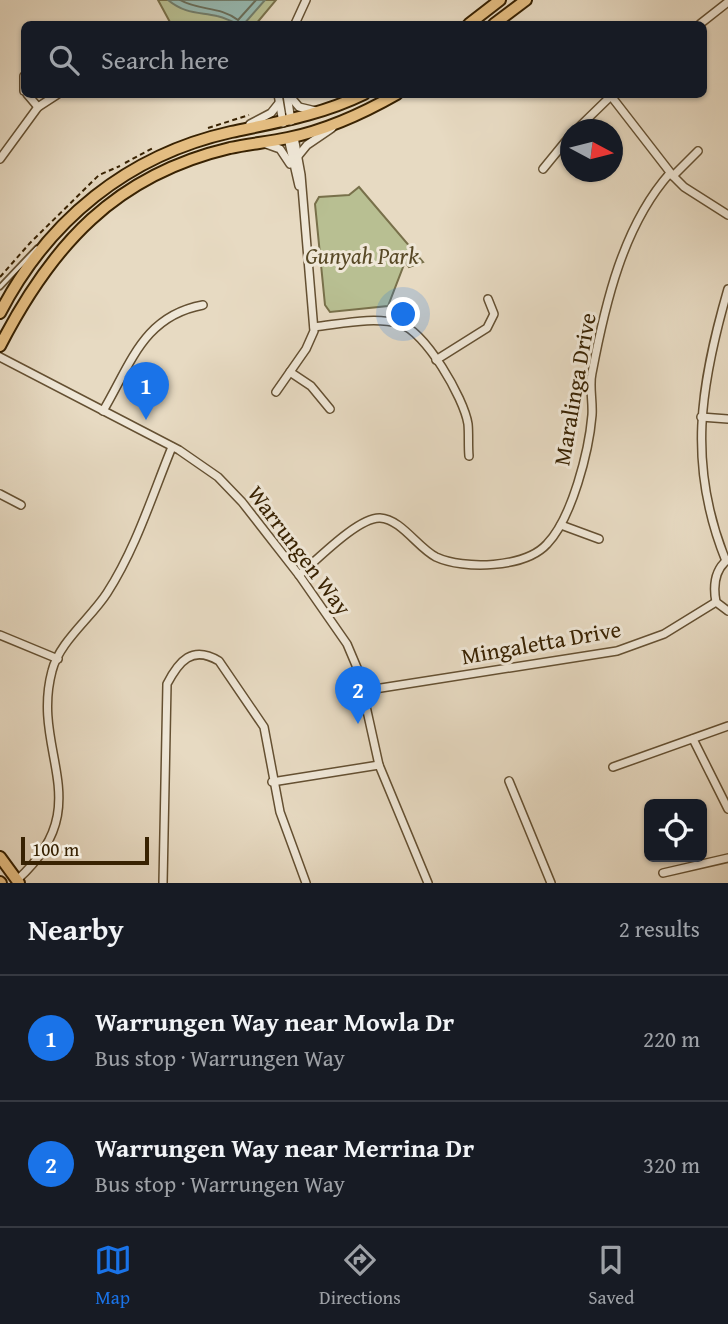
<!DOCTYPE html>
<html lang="en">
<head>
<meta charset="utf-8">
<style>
  :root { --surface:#171b24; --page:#242831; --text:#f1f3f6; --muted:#9ea1a6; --line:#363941; --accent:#1a73e8 }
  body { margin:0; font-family:"Gentium Book Plus",serif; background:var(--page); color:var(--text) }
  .controls { position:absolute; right:21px; bottom:21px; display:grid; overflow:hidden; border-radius:10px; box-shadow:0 2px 5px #0004 }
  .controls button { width:63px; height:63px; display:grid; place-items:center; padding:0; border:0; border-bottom:2px solid var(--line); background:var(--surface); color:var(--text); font:35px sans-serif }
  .compass { position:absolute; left:560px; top:119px; width:63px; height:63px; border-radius:50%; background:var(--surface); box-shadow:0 2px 5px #0004; rotate:97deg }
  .scale { position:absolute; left:21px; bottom:18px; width:128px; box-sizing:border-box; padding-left:7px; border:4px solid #382202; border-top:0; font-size:19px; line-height:24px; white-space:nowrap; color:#382202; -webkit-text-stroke:5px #efe7d7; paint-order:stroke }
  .you { position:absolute; left:404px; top:315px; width:24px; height:24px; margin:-18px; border:5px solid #fff; border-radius:50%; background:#1a73e8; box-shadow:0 0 0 10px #1a73e833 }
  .badge { display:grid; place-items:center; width:46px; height:46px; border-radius:50%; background:var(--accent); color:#fff; font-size:23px; font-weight:700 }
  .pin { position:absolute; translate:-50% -58px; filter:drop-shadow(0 2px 4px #0008) }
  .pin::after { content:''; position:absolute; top:37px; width:24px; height:21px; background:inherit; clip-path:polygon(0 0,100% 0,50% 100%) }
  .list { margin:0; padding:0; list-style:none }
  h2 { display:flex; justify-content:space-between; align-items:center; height:91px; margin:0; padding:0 28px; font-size:30px }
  h2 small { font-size:23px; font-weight:400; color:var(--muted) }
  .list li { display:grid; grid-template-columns:46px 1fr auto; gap:21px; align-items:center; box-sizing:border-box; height:126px; padding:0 28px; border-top:2px solid var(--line) }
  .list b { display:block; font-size:26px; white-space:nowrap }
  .list p { margin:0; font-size:23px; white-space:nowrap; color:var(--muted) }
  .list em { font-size:23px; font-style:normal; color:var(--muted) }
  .icon { flex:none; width:38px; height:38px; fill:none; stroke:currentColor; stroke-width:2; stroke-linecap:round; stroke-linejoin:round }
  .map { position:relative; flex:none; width:728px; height:883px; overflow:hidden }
  .search { position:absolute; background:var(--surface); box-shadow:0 2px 5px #0004; left:21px; right:21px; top:21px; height:77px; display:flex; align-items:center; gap:18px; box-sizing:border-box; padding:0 24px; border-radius:10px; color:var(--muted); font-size:26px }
  .sheet { height:343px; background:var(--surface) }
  nav { display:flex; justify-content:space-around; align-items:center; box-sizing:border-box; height:98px; border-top:2px solid var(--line); background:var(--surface); font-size:19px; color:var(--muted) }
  nav a { display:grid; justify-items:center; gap:4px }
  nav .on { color:var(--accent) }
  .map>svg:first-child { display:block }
</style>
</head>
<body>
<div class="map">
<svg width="728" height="883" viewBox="0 0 728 883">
  <rect width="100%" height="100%" fill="#e7dac2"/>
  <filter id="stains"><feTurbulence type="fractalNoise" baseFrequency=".00286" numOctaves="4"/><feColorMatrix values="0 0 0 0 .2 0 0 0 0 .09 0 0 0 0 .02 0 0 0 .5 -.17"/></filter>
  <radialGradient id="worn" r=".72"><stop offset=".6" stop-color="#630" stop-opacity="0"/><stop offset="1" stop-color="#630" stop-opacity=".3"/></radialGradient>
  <!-- green -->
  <g fill="#b8bf92" stroke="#78704a" stroke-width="2">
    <polygon points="158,0 276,0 256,24 171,24"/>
    <polygon points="359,187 423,262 409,267 405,262 388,306 330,312 325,305 315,204 319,197 349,195"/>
  </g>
  <!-- water -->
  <path fill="#97bbb4" stroke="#717e6d" stroke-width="2" d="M 168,0 L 265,0 L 244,24 C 233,24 228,18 217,16 C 198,12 185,14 168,0 Z"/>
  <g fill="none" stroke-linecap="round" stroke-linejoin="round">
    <!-- shore -->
    <path stroke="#686e5b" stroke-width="2" d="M 180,0 C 199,11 220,6 238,20 L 256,0"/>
    <!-- service casing -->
    <g stroke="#645032" stroke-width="7">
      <polyline id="service" points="0,287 37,248"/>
    </g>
    <!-- minor casing -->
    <g stroke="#645032" stroke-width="10">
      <g id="minor">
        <polyline points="295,24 306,0"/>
        <polyline points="700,24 728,2"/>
        <polyline points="24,76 24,91"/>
        <polyline points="27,94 38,107"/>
        <polyline points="278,94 283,123"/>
        <polyline points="288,94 299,107 316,111"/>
        <polyline points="287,95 291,121"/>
        <polyline points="611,96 673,176 684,187 728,215"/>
        <polyline points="250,124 271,113 279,103"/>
        <polyline points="576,130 613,94"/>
        <polyline points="288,138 299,186"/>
        <polyline points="266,144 280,149 290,164"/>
        <polyline points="298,156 307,145 332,128"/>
        <polyline points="0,159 38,107 58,94"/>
        <polyline points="543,169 570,136"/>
        <polyline points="673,176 698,151"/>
        <path d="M 314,327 C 341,324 374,316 400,324 C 425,331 464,398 468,424 C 469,434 468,446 469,456"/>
        <polyline points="0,357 179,450 218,477 242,502 299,575 347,644 358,670 379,765 428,883"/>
        <polyline points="436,360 487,328 494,314 488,299"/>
        <polyline points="290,372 311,386 330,409"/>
        <polyline points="276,392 306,349 314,331 301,175 294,137"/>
        <path d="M 103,411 C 131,364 143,316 203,305"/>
        <polyline points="701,417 728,419"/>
        <polyline points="0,494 21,505"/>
        <polyline points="561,525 599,539"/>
        <path d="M 727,560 C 714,571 713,586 716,602 L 728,611"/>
        <path d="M 726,561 C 687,465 700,386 728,289"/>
        <path d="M 299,575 C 316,561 358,517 380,518 C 401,519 418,548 436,557 C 464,570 525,568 547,544 C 572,518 589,451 592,415 C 593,401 589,386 592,373 C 605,304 623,226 670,173"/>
        <polyline points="0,635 58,659"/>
        <polyline points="362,691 617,651 664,634 716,602"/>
        <polyline points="693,739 728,809"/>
        <polyline points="613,767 728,726"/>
        <polyline points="509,781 551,883"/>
        <polyline points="272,782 379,765"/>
        <polyline points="663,873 728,858"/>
        <path d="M 17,880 C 100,805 30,753 52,671 C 59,642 91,618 107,593 C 136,548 152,496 172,447"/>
        <path d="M 163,883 L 167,684 C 179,661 192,645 219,661 L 264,727 L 280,812 L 306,883"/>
      </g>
    </g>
    <!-- primary casing -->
    <g stroke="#382202" stroke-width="14">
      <g id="primary">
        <polyline points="469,24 500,0"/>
        <polyline points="494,24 526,0"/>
        <path d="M 0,313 C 48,220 128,155 231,132 C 278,122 321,115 364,94"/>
        <path d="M 0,346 C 52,245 115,175 230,148 C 249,144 269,142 288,138 C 327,130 362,114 397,94"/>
        <polyline points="0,857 19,883"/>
        <polyline points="0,882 1,883"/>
      </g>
    </g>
    <!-- path -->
    <g stroke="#382202" stroke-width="2" stroke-dasharray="5 3.5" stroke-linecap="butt">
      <polyline points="208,128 249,115"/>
      <polyline points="125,163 153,148"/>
      <polyline points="0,277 30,243 99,175 120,166"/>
    </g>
    <!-- service -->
    <use href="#service" stroke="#efe7d7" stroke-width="3.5"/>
    <!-- minor -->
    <use href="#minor" stroke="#efe7d7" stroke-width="7"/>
    <!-- primary -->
    <use href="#primary" stroke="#e4bd81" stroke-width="10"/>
  </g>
  <g text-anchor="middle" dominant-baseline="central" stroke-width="6" stroke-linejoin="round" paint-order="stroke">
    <!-- park labels -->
    <g font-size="23" font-style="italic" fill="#584926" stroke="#efe7d7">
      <text x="362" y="255">Gunyah Park</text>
    </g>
    <!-- street labels -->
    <g font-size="23" fill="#382202" stroke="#efe7d7">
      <text transform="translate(574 389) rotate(-80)">Maralinga Drive</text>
      <text transform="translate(300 550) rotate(53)">Warrungen Way</text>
      <text transform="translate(541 642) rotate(-10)">Mingaletta Drive</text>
    </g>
  </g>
  <rect width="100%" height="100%" filter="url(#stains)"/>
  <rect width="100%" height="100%" fill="url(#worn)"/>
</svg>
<div class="controls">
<button><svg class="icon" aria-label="locate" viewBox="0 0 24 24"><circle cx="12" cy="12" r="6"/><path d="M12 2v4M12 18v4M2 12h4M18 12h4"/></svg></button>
</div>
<svg class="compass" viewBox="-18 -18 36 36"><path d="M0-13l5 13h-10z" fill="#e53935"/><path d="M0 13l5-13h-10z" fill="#9ea1a6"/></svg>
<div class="scale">100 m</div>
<div class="you"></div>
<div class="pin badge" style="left:146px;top:420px">1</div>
<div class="pin badge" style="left:358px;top:724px">2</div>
<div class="search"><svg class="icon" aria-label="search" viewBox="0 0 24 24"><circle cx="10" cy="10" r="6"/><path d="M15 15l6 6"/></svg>Search here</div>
</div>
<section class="sheet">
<h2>Nearby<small>2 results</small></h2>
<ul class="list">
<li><span class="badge">1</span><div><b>Warrungen Way near Mowla Dr</b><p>Bus stop · Warrungen Way</p></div><em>220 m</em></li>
<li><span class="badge">2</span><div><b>Warrungen Way near Merrina Dr</b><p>Bus stop · Warrungen Way</p></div><em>320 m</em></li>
</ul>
</section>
<nav>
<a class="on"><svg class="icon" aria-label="map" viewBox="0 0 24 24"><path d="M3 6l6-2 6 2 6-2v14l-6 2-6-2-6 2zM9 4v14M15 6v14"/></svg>Map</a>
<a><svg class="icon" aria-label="directions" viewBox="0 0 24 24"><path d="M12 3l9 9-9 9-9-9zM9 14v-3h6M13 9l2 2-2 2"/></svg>Directions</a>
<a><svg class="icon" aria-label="saved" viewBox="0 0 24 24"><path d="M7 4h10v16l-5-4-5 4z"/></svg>Saved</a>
</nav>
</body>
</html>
